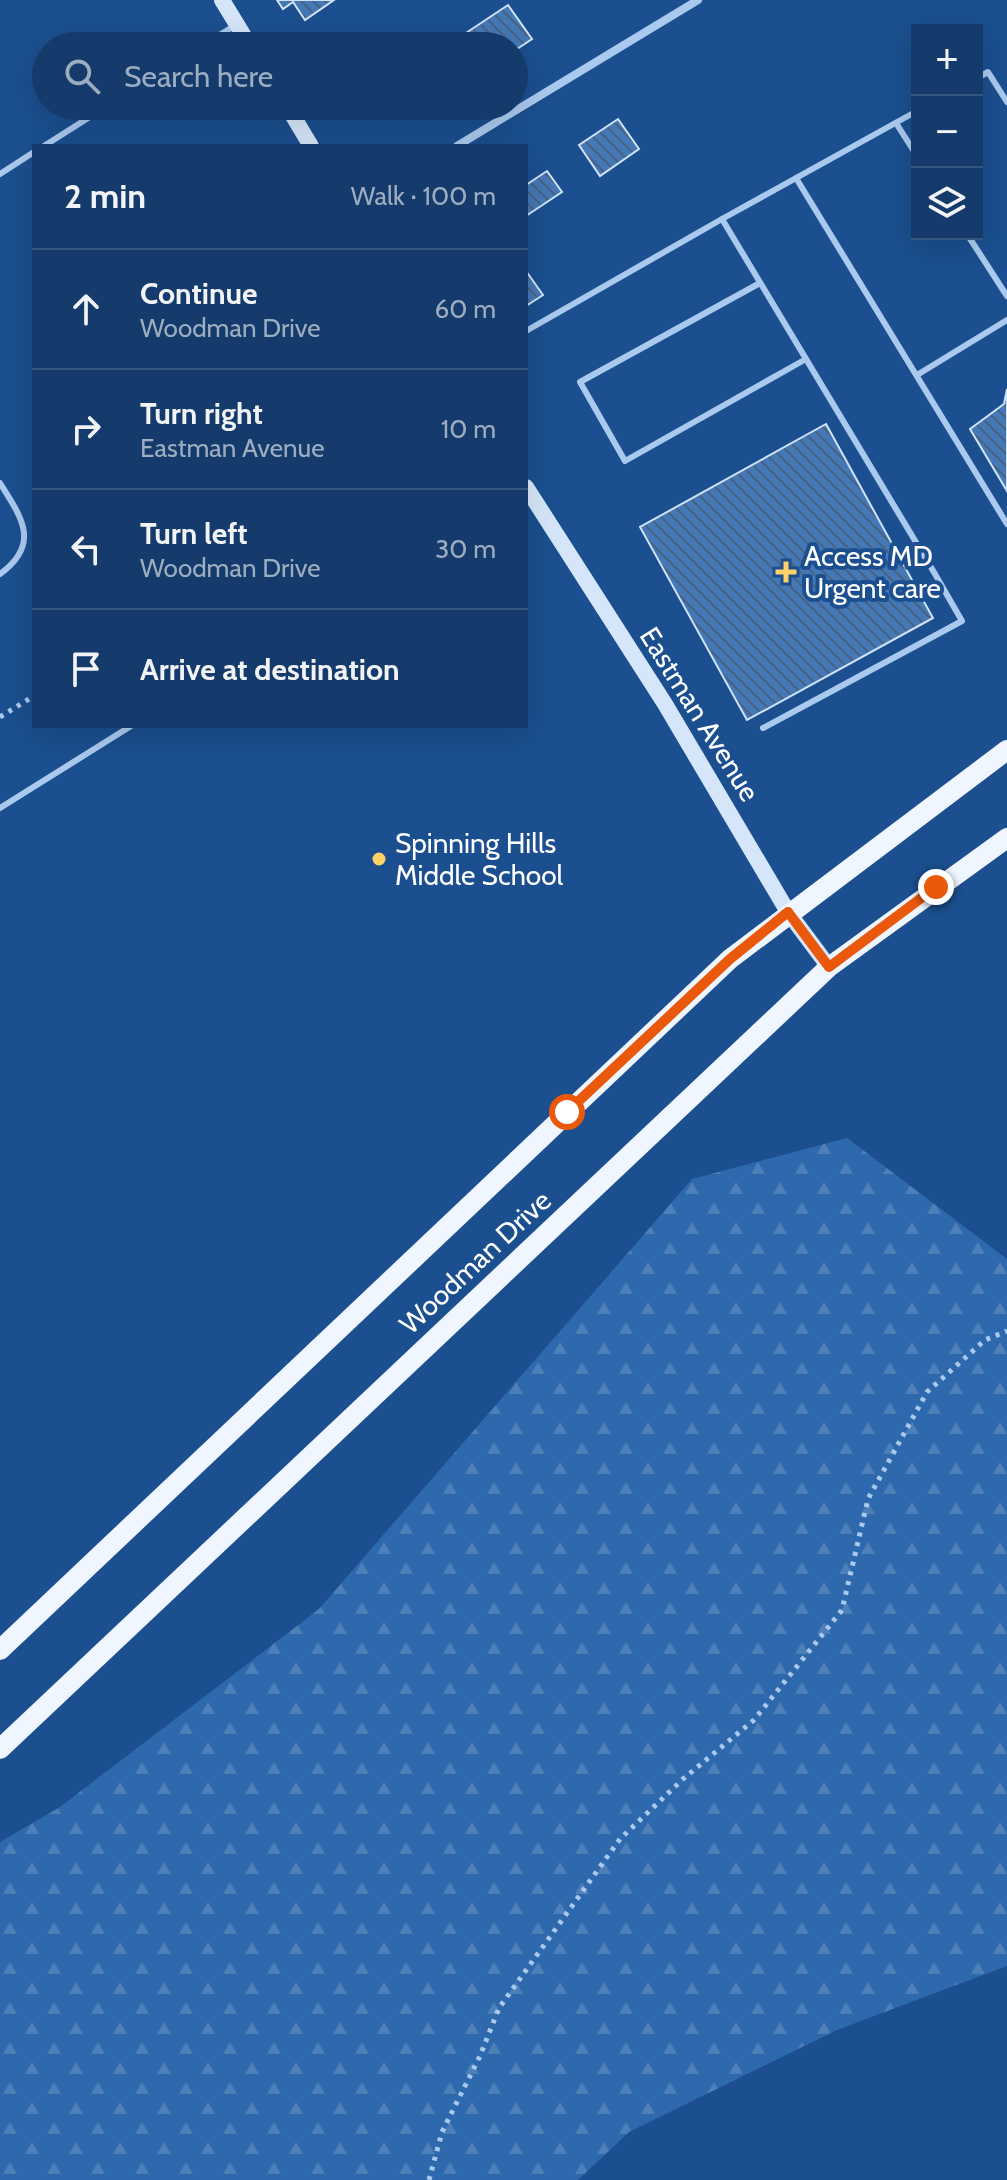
<!DOCTYPE html>
<html lang="en">
<head>
<meta charset="utf-8">
<style>
  :root { --surface:#143b6b; --page:#1d4271; --text:#f1f3f6; --muted:#9dadc1; --line:#33557e }
  body { margin:0; font-family:Cabin,sans-serif; background:var(--page); color:var(--text) }
  .controls { position:absolute; right:24px; top:24px; display:grid; overflow:hidden; border-radius:0px; box-shadow:0 8px 32px #0002 }
  .controls button { width:72px; height:72px; display:grid; place-items:center; padding:0; border:0; border-bottom:2px solid var(--line); background:var(--surface); color:var(--text); font:40px sans-serif }
  .stop { position:absolute; width:24px; height:24px; margin:-18px; border:6px solid #ea580c; border-radius:50%; background:#fff }
  .stop.end { background:#ea580c; border-color:#fff; box-shadow:0 2px 8px #0008 }
  .list { margin:0; padding:0; list-style:none }
  h2 { display:flex; justify-content:space-between; align-items:center; height:104px; margin:0; padding:0 32px; font-size:34px }
  h2 small { font-size:26px; font-weight:400; color:var(--muted) }
  .list li { display:grid; grid-template-columns:52px 1fr auto; gap:24px; align-items:center; box-sizing:border-box; height:120px; padding:0 32px; border-top:2px solid var(--line) }
  .list b { display:block; font-size:30px; white-space:nowrap }
  .list p { margin:0; font-size:26px; white-space:nowrap; color:var(--muted) }
  .list em { font-size:26px; font-style:normal; color:var(--muted) }
  .icon { flex:none; width:44px; height:44px; fill:none; stroke:currentColor; stroke-width:2; stroke-linecap:round; stroke-linejoin:round }
  .map { position:relative; flex:none; width:1007px; height:2180px; overflow:hidden }
  .search { position:absolute; background:var(--surface); box-shadow:0 8px 32px #0002; left:32px; top:32px; width:496px; height:88px; display:flex; align-items:center; gap:20px; box-sizing:border-box; padding:0 28px; border-radius:44px; color:var(--muted); font-size:30px }
  .panel { position:absolute; background:var(--surface); box-shadow:0 8px 32px #0002; left:32px; top:144px; width:496px; height:584px; border-radius:0px }
  .map>svg:first-child { display:block }
</style>
</head>
<body>
<div class="map">
<svg width="1007" height="2180" viewBox="0 0 1007 2180">
  <defs>
    <pattern id="forest-firs" width="22" height="20" patternUnits="userSpaceOnUse" patternTransform="scale(2)"><rect width="22" height="20" fill="#2e69ad"/><path d="M5 1l3.5 6h-7zM16 11l3.5 6h-7z" fill="#4d80b9"/></pattern>
    <pattern id="building-back-hatch" width="6" height="6" patternUnits="userSpaceOnUse" patternTransform="scale(2)"><rect width="6" height="6" fill="#4478b7"/><path d="M-1 5l2 2M0 0l6 6M5-1l2 2" fill="none" stroke="#486282"/></pattern>
  </defs>
  <rect width="100%" height="100%" fill="#1b4f8f"/>
  <!-- forest -->
  <polygon fill="url(#forest-firs)" points="847,1138 1007,1259 1007,1966 837,2030 629,2132 578,2180 0,2180 0,1842 60,1807 319,1609 692,1179"/>
  <!-- building -->
  <g fill="url(#building-back-hatch)" stroke="#cfe3fa" stroke-width="2">
    <polygon points="277,0 334,0 305,20 293,2 283,9"/>
    <polygon points="508,5 532,39 514,51 514,46 462,46 457,39"/>
    <polygon points="618,119 639,149 600,176 579,145"/>
    <polygon points="547,171 562,192 526,216 526,185"/>
    <polygon points="526,271 543,295 526,306"/>
    <polygon points="1007,389 1007,491 970,429 1004,404"/>
    <polygon points="826,424 933,618 747,720 640,527"/>
  </g>
  <g fill="none" stroke-linecap="round" stroke-linejoin="round">
    <!-- path -->
    <g stroke="#a9c9ee" stroke-width="5" stroke-dasharray="4 6" stroke-linecap="butt">
      <polyline points="0,717 34,696"/>
      <polyline points="429,2180 442,2132 480,2056 499,2008 620,1839 683,1779 754,1720 842,1610 868,1499 927,1392 985,1340 1007,1331"/>
    </g>
    <!-- lane -->
    <g stroke="#a9c9ee" stroke-width="6">
      <polyline points="202,46 234,26"/>
      <polyline points="977,78 988,72 1007,102"/>
      <polyline points="896,123 917,156"/>
      <polyline points="44,146 107,106"/>
      <polyline points="0,174 34,152"/>
      <polyline points="796,178 1007,524"/>
      <polyline points="722,219 917,111"/>
      <polyline points="967,234 1007,296"/>
      <polyline points="760,283 580,382 625,461 806,359"/>
      <polyline points="526,331 722,219 935,574 962,621 763,728"/>
      <polyline points="917,375 1007,320"/>
      <path d="M 0,483 C 22,518 41,544 0,574"/>
      <polyline points="0,808 131,726"/>
    </g>
    <!-- street -->
    <polyline stroke="#a9c9ee" stroke-width="8" points="457,146 698,0"/>
    <!-- secondary -->
    <g stroke="#d6e6fa" stroke-width="16">
      <polyline points="222,0 250,46"/>
      <polyline points="287,106 311,146"/>
      <polyline points="526,487 665,704 788,912 829,967"/>
    </g>
    <!-- primary -->
    <g stroke="#f0f6ff" stroke-width="20">
      <polyline points="0,1650 730,959 1007,750"/>
      <polyline points="0,1749 829,967 1007,838"/>
    </g>
  </g>
  <g fill="none" stroke-linecap="round" stroke-linejoin="round">
    <!-- route -->
    <polyline stroke="#ea580c" stroke-width="10" points="567,1112 730,959 788,912 829,967 936,887"/>
  </g>
  <!-- markers -->
  <g fill="#ffd166" stroke="#1b4f8f" stroke-width="3">
    <path d="M782 560h8v8h8v8h-8v8h-8v-8h-8v-8h8z"/>
    <circle cx="379" cy="859" r="8"/>
  </g>
  <g text-anchor="middle" dominant-baseline="central" stroke-width="8" stroke-linejoin="round" paint-order="stroke">
    <!-- poi labels -->
    <g font-size="28" fill="#fff" stroke="#1b4f8f" text-anchor="start">
      <text x="804" y="556">Access MD<tspan x="804" dy="32">Urgent care</tspan></text>
      <text x="395" y="843">Spinning Hills<tspan x="395" dy="32">Middle School</tspan></text>
    </g>
    <!-- street labels -->
    <g font-size="28" fill="#fff" stroke="#1b4f8f">
      <text transform="translate(700 714) rotate(58)">Eastman Avenue</text>
      <text transform="translate(475 1262) rotate(-43)">Woodman Drive</text>
    </g>
  </g>
</svg>
<div class="controls">
<button>+</button>
<button>−</button>
<button><svg class="icon" aria-label="layers" viewBox="0 0 24 24"><path d="M12 4l9 5-9 5-9-5zM3 14l9 5 9-5"/></svg></button>
</div>
<div class="stop" style="left:567px;top:1112px"></div>
<div class="stop end" style="left:936px;top:887px"></div>
<div class="search"><svg class="icon" aria-label="search" viewBox="0 0 24 24"><circle cx="10" cy="10" r="6"/><path d="M15 15l6 6"/></svg>Search here</div>
<section class="panel">
<h2>2 min<small>Walk · 100 m</small></h2>
<ul class="list">
<li><svg class="icon" aria-label="ahead" viewBox="0 0 24 24"><path d="M12 20V5M6 11l6-6 6 6"/></svg><div><b>Continue</b><p>Woodman Drive</p></div><em>60 m</em></li>
<li><svg class="icon" aria-label="right" viewBox="0 0 24 24"><path d="M7 20v-9h11M14 6l5 5-5 5"/></svg><div><b>Turn right</b><p>Eastman Avenue</p></div><em>10 m</em></li>
<li><svg class="icon" aria-label="left" viewBox="0 0 24 24"><path d="M17 20v-9H6M10 6l-5 5 5 5"/></svg><div><b>Turn left</b><p>Woodman Drive</p></div><em>30 m</em></li>
<li><svg class="icon" aria-label="arrive" viewBox="0 0 24 24"><path d="M6 21V4h12l-3 4 3 4H6"/></svg><div><b>Arrive at destination</b></div></li>
</ul>
</section>
</div>
</body>
</html>
